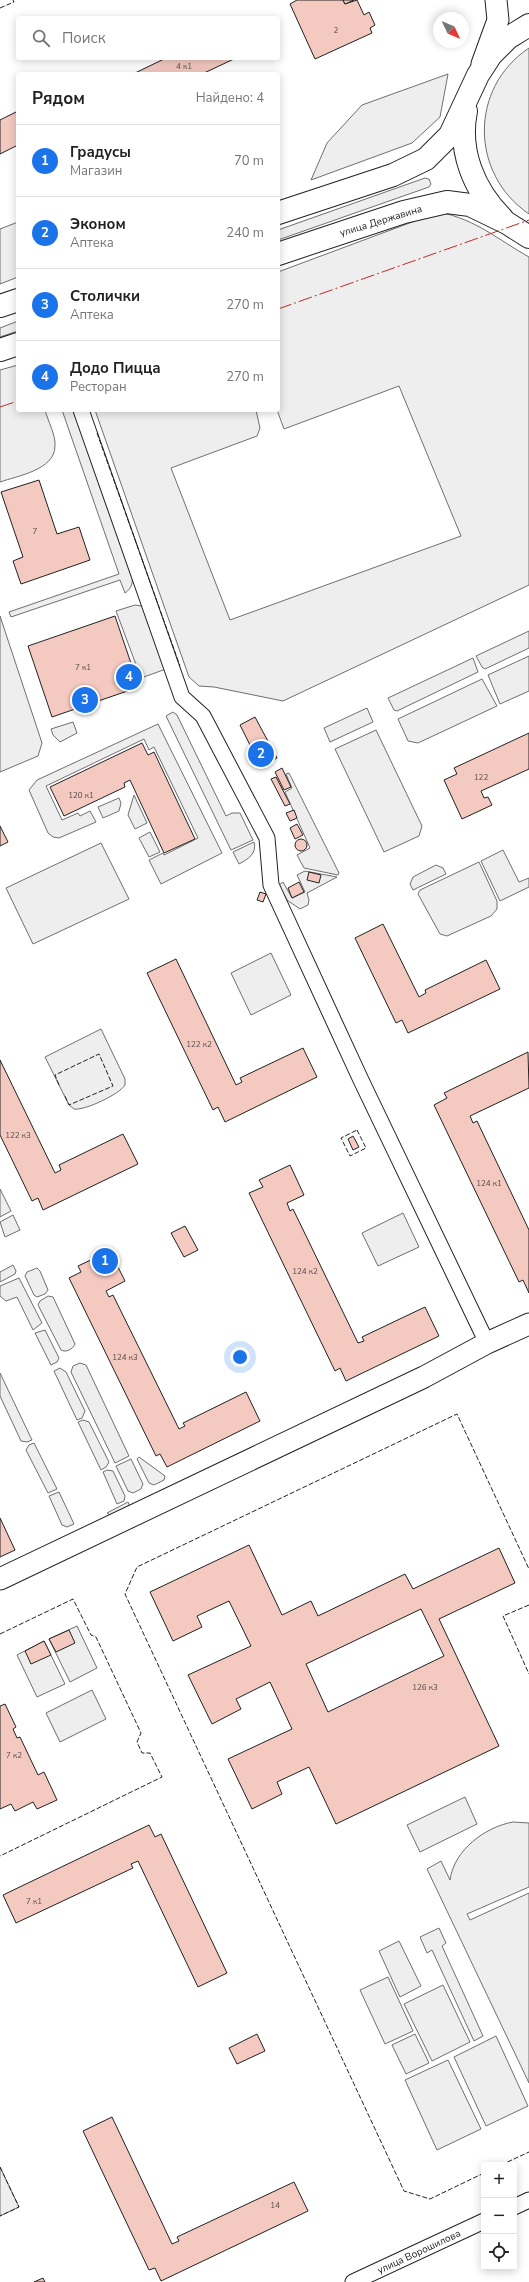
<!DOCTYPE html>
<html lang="ru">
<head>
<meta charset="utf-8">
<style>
  :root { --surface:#fff; --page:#f2f2f2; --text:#222; --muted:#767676; --line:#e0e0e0; --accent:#1a73e8 }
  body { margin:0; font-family:"Nunito Sans",sans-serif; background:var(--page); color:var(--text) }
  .controls { position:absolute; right:12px; bottom:12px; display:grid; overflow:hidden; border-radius:4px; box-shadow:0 2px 10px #0003 }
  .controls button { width:36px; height:36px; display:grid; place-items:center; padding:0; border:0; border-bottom:1px solid var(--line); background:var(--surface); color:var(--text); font:20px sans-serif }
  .compass { position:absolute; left:433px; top:12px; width:36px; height:36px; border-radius:50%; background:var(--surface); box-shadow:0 2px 10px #0003; rotate:134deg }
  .you { position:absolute; left:240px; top:1357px; width:14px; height:14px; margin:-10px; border:3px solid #fff; border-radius:50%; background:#1a73e8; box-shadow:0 0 0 6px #1a73e833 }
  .badge { display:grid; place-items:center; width:26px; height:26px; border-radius:50%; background:var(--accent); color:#fff; font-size:13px; font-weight:700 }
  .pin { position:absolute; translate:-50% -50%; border:2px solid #fff; box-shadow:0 1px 4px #0006 }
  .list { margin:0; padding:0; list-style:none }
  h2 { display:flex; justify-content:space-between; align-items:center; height:52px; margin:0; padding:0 16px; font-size:17px }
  h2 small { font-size:13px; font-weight:400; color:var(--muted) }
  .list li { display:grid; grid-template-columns:26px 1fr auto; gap:12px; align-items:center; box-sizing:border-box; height:72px; padding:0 16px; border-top:1px solid var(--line) }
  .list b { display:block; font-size:15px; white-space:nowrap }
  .list p { margin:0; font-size:13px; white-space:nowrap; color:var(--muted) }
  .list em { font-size:13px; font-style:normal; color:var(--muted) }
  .icon { flex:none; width:22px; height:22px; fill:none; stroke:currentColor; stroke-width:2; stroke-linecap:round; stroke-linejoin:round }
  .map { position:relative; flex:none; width:529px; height:2282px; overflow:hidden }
  .search { position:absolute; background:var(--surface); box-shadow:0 2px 10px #0003; left:16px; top:16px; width:264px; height:44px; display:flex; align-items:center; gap:10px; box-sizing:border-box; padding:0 14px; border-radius:4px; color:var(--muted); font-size:15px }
  .panel { position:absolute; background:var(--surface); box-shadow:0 2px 10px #0003; left:16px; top:72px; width:264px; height:340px; border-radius:4px }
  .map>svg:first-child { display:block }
</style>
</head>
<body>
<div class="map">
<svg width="529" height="2282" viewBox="0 0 529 2282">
  <rect width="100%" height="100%" fill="#fff"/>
  <!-- green -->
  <g fill="#eee" stroke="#6f6f6f">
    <path d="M 529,48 L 529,214 C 470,174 469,88 529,48 Z"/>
    <polygon points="448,74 440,117 412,143 311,180 327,143 362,105"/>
    <polygon points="425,178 429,179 431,184 429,187 278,240 278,230"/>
    <path d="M 439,212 C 477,220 497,239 529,257 L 529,585 L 283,701 L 214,687 L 199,686 L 189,677 L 95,410 L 256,410 L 260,428 L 257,436 L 171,468 L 230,620 L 461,536 L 399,386 L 284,429 L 277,410 L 278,272 Z"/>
    <polygon points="18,222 18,277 0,284 0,229"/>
    <polygon points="18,321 18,331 0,337 0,328"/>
    <path d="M 18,365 L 18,410 L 45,410 C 48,421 56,436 55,446 C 55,470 17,476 0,482 L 0,370 Z"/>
    <path d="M 62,410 L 74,410 L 132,575 C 133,583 132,588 125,593 L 120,580 L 11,617 L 9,612 L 119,574 Z"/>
    <polygon points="135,605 141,606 145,610 166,669 141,678 116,611"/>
    <polygon points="0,616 42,743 38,756 0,772"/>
    <polygon points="529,631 529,648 485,669 482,667 476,656"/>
    <polygon points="529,656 529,691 500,704 488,675"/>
    <polygon points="473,658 478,672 397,711 394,710 388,698"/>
    <polygon points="482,679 497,706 418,743 408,741 398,719"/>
    <polygon points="367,708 373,722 330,742 324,728"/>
    <polygon points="173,712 177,715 226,816 232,813 240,813 253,840 231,850 166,716"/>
    <polygon points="73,722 77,733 60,742 53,735 51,729"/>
    <polygon points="158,724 222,853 161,884 149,860 163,853 164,855 198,838 154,747 149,750 144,739 46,786 62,820 78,813 80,816 90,811 96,822 59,838 53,837 48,833 29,790 37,780"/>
    <polygon points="376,730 422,826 419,836 384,852 335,749"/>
    <polygon points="289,773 339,873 338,875 304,868 297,855 310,848 285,792 292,788 286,774"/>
    <polygon points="134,795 147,823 135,829 128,815"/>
    <polygon points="119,798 121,803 119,811 103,818 98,807"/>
    <polygon points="150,832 160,852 149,857 139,838"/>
    <path d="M 254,842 C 257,854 248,859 239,864 L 233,852 Z"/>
    <polygon points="101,843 129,899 33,944 6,888"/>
    <polygon points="503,850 519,882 529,878 529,887 500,901 481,861"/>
    <polygon points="479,862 497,901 497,909 491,916 447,936 440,934 418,894 420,890"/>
    <polygon points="436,865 443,868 446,874 413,890 410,884 413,877"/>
    <polygon points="305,871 337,877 307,893 309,900 308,905 300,909 287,900 279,885 283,882 292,898 305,892 297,875"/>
    <polygon points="271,953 291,995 251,1015 231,973"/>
    <path d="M 101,1029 L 125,1079 L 125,1085 C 120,1094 84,1111 74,1109 L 69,1105 L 45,1057 Z"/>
    <polygon points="0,1189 11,1211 0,1217"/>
    <polygon points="403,1213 419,1247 378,1266 362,1233"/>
    <polygon points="13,1215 20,1230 5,1237 0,1222"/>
    <polygon points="13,1265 16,1271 15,1274 0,1282 0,1272"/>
    <polygon points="37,1268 40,1271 48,1290 45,1294 37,1297 34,1295 25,1276 27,1272"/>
    <polygon points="19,1278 42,1323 33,1330 17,1297 6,1301 0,1296 0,1286"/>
    <path d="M 48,1296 L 53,1297 L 75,1344 C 73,1349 66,1353 61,1350 L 38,1305 L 40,1301 Z"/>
    <polygon points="45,1330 59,1358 57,1362 51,1365 35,1333"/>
    <polygon points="80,1363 86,1365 129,1456 115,1463 71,1372 73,1366"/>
    <polygon points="60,1368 66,1372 85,1411 82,1418 77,1420 54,1371"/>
    <polygon points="0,1373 32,1440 27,1442 21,1441 0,1396"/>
    <polygon points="83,1420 89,1422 109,1462 106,1467 101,1470 78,1422"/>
    <polygon points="34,1443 57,1489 48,1493 26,1450 29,1445"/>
    <polygon points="139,1457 165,1476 164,1480 154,1485 149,1483 137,1459"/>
    <polygon points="131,1459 143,1484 141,1489 133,1493 128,1491 116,1466"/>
    <polygon points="107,1470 113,1471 125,1496 124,1501 117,1504 103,1472"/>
    <polygon points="59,1492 74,1524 67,1527 62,1525 49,1496"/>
    <polygon points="128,1502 131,1509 110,1515 107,1513"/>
    <polygon points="77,1626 97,1668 70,1682 49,1639"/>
    <polygon points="44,1641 65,1684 37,1697 17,1655"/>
    <polygon points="92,1690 106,1719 60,1742 46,1713"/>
    <polygon points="465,1797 477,1824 420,1852 407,1825"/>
    <path d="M 513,1822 L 529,1823 L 529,1887 L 467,1914 L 470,1920 L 529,1893 L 529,2083 L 427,1869 L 441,1861 L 450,1880 C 454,1850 485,1827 513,1822 Z"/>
    <polygon points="439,1928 446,1943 442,1946 483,2036 474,2041 432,1950 427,1953 420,1937"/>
    <polygon points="399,1941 421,1986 400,1997 379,1951"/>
    <polygon points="388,1977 413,2031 385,2044 360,1990"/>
    <polygon points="443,1985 470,2042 432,2061 404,2004"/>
    <polygon points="415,2034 429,2063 406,2074 392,2045"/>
    <polygon points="496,2036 528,2106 486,2126 454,2057"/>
    <polygon points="448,2060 481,2129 437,2150 405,2080"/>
    <polygon points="0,2167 19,2207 0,2216"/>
  </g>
  <!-- building -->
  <g fill="#f3c9c0" stroke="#222" fill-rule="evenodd">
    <polygon points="297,0 343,0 345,4 357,0 364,15 369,12 375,25 370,28 372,33 315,59 290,4"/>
    <polygon points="343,0 354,0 345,4"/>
    <polygon points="166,58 236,58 202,74 133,74"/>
    <polygon points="18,111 18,145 0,154 0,120"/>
    <polygon points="39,480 57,534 79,527 90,560 21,584 13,561 23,557 1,492"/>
    <polygon points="115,616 139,687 52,717 28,646"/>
    <polygon points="255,717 277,758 261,767 240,725"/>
    <polygon points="529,733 529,769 481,791 484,798 488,797 492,805 462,819 444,780 457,774 454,768"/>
    <polygon points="142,743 148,755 154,752 195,839 164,853 130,780 124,783 125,787 64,816 50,787"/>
    <polygon points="282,768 291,787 284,790 275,772"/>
    <polygon points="276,777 290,804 285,806 271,779"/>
    <polygon points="294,810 297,818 290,821 286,813"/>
    <polygon points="297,824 303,835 295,839 290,828"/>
    <polygon points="0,826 8,842 0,846"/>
    <circle cx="301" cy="845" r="6"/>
    <polygon points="309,872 321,875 319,883 307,880"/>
    <polygon points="299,882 304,892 292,898 288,888"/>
    <polygon points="260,892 266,894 263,902 257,900"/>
    <polygon points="383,924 419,997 426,993 425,990 486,960 500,989 408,1033 402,1020 396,1023 355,938"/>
    <polygon points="176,959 236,1085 242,1082 240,1078 303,1048 317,1077 225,1122 218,1107 213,1110 147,973"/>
    <polygon points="528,1052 529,1088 470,1116 473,1123 477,1121 529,1230 529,1293 523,1280 519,1282 434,1105 447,1098 444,1093"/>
    <polygon points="0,1060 55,1173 61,1170 59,1165 123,1134 138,1164 43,1210 38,1198 32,1201 0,1135"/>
    <polygon points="353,1136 359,1147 353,1150 348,1139"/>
    <polygon points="290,1165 304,1195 287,1203 290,1211 293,1209 358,1343 364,1341 362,1337 425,1307 439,1336 346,1381 340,1368 335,1371 249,1193 263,1187 259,1180"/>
    <polygon points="185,1226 198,1250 184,1257 171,1233"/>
    <polygon points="110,1251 125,1281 106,1291 109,1297 113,1295 179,1429 185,1426 183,1423 246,1392 260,1421 167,1467 160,1454 156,1456 69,1278 81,1272 78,1266"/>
    <polygon points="0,1518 15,1550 0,1557"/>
    <path d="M 249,1545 L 282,1615 L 311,1601 L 318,1616 L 405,1574 L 413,1589 L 499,1548 L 515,1583 L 439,1619 L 499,1746 L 336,1824 L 309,1767 L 277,1782 L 282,1794 L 252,1809 L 228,1759 L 292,1729 L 270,1682 L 236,1699 L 241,1709 L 212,1724 L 188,1675 L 251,1646 L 229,1601 L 197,1616 L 202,1627 L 173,1641 L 150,1592 ZM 421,1609 L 444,1656 L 328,1712 L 306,1664 Z"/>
    <polygon points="69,1630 75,1643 56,1652 49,1639"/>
    <polygon points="44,1641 51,1655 31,1664 25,1651"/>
    <polygon points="5,1704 16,1727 13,1729 17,1738 20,1737 38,1775 44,1772 57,1800 37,1809 33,1802 15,1811 11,1804 0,1809 0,1706"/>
    <polygon points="149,1825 155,1837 161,1834 227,1973 198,1987 138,1861 131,1864 133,1868 16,1923 3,1895"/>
    <polygon points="257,2034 265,2051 237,2064 229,2048"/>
    <polygon points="112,2117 172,2244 179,2241 177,2237 294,2182 308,2211 161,2281 155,2268 149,2270 83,2131"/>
    <polygon points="43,2278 45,2282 34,2282"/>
  </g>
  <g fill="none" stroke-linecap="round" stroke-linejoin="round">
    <!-- street casing -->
    <g stroke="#222" stroke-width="17">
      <g id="street">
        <polyline points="81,410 182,697 203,716 267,838 271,885 360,1078 487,1343"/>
        <polyline points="514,2207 529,2200"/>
        <polyline points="353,2282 484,2221"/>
      </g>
    </g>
    <!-- secondary casing -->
    <g stroke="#222" stroke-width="23">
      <g id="secondary">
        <polyline points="482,64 498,20 496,0"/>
        <polyline points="0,1579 424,1377 487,1343 529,1324"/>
      </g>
    </g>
    <!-- primary casing -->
    <g stroke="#222" stroke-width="24">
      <g id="primary">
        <path d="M 466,111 C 458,151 474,190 502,218"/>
        <polyline points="278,213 393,175 426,159 450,135 478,75 491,55 508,38 529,25"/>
        <polyline points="278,254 404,212 447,202 470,205 507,223 529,237"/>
        <polyline points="0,306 18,300"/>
        <polyline points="0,350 18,344"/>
      </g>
    </g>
    <!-- street -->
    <use href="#street" stroke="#fff" stroke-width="15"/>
    <!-- secondary -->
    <use href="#secondary" stroke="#fff" stroke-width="21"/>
    <!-- primary -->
    <use href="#primary" stroke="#fff" stroke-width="22"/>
    <!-- fence -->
    <g stroke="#222" stroke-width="1" stroke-dasharray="5 2" stroke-linecap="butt">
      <polyline points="0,8 14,2 13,0"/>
      <polyline points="97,433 180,666"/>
      <polyline points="59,1085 55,1075 99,1054 113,1086 69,1105 64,1094"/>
      <polygon points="357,1130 366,1148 350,1156 341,1138"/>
      <polyline points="529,1605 503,1616 529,1674"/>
      <polyline points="0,1634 73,1599 91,1635 96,1637 141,1733 137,1742 142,1753 150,1753 162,1777 0,1856"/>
      <polyline points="501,2165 529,2152"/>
      <polyline points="0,2167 19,2207 0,2216"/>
      <polyline points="484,2173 430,2199 404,2191 125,1594 137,1567 457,1414 529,1569"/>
    </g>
    <!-- power -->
    <g stroke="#c62828" stroke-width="1" stroke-dasharray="14 3 2 3" stroke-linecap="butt">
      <polyline points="278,309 529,220"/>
      <polyline points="0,407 18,401"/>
    </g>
  </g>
  <g text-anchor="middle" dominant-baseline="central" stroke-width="3" stroke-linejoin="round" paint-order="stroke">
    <!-- number labels -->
    <g font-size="8" fill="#564c4a">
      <text x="336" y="30">2</text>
      <text x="184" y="66">4 к1</text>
      <text x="35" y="531">7</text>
      <text x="83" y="667">7 к1</text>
      <text x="481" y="777">122</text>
      <text x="81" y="795">120 к1</text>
      <text x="199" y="1044">122 к2</text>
      <text x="18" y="1135">122 к3</text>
      <text x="489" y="1183">124 к1</text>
      <text x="305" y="1271">124 к2</text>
      <text x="125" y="1357">124 к3</text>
      <text x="425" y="1687">126 к3</text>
      <text x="14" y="1755">7 к2</text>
      <text x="34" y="1901">7 к1</text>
      <text x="275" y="2205">14</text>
    </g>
    <!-- street labels -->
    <g font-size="10" fill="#222" stroke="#fff">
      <text transform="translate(381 221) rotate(-17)">улица Державина</text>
      <text transform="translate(419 2252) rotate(-25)">улица Ворошилова</text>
    </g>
  </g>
</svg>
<div class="controls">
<button>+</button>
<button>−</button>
<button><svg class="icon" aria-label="locate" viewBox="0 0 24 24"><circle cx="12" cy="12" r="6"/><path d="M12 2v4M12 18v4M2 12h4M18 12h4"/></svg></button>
</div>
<svg class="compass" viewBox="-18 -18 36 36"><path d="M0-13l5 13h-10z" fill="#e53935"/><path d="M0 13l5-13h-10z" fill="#767676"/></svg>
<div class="you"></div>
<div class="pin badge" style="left:105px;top:1261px">1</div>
<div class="pin badge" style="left:261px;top:754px">2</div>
<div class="pin badge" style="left:85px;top:700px">3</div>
<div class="pin badge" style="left:129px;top:677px">4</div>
<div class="search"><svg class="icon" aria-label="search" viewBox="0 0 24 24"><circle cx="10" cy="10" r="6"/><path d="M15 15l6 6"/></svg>Поиск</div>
<section class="panel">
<h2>Рядом<small>Найдено: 4</small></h2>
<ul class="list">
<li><span class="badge">1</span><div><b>Градусы</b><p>Магазин</p></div><em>70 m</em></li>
<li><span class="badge">2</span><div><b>Эконом</b><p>Аптека</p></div><em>240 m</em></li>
<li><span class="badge">3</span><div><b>Столички</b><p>Аптека</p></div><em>270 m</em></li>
<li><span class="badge">4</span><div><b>Додо Пицца</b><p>Ресторан</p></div><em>270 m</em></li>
</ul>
</section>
</div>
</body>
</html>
